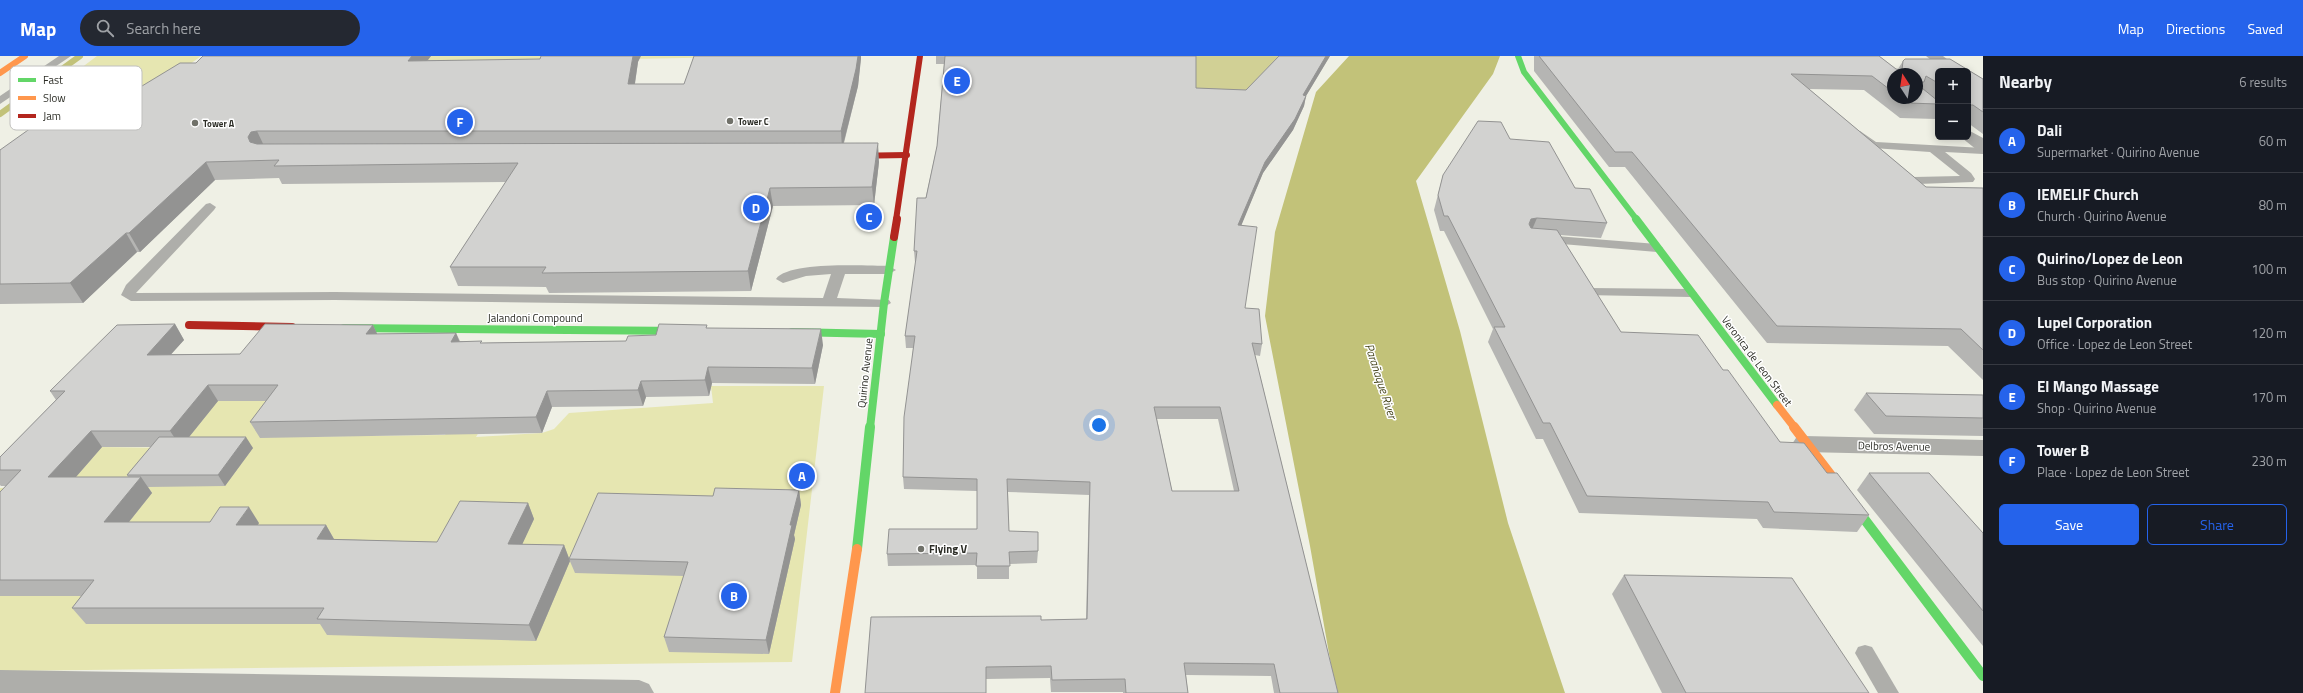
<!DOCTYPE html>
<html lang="en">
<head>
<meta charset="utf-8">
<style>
  :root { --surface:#171b24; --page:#242831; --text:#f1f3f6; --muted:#9ea1a6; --line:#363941; --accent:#2563eb }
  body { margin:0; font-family:"Titillium Web",sans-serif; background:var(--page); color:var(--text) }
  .controls { position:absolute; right:12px; top:12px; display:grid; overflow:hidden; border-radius:6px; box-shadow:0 2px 10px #0003 }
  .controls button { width:36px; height:36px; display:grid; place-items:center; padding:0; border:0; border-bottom:1px solid var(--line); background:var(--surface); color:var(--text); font:20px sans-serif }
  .compass { position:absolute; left:1887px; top:12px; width:36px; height:36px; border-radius:50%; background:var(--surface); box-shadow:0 2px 10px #0003; rotate:348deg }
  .you { position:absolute; left:1099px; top:369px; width:14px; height:14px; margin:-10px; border:3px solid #fff; border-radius:50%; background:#1a73e8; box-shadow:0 0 0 6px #1a73e833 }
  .badge { display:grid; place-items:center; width:26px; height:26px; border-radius:50%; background:var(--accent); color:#fff; font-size:13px; font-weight:700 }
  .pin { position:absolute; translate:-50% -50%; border:2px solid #fff; box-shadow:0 1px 4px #0006 }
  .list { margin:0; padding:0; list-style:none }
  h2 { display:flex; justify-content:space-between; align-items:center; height:52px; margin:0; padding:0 16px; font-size:17px }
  h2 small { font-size:13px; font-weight:400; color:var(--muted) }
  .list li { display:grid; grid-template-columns:26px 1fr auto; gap:12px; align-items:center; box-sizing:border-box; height:64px; padding:0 16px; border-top:1px solid var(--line) }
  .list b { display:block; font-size:15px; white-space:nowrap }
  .list p { margin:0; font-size:13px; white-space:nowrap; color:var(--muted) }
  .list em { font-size:13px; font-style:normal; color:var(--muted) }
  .actions { display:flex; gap:8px; padding:12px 16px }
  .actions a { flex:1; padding:9px 0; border:1px solid var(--accent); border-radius:6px; text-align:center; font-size:14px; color:var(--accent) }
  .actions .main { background:var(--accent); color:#fff }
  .icon { flex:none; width:22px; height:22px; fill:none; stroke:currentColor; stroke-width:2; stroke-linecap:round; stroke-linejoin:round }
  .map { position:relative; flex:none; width:1983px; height:637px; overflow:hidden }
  header { display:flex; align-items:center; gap:24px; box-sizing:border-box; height:56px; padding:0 20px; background:var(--accent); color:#fff }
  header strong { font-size:19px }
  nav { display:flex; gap:22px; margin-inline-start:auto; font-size:14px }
  .search { width:280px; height:36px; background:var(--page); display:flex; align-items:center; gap:10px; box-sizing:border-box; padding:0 14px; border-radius:22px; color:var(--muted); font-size:15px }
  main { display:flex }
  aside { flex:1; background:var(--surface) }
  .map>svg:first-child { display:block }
</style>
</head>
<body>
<header>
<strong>Map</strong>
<div class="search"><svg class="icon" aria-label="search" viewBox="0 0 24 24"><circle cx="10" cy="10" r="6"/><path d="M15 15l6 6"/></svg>Search here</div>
<nav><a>Map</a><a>Directions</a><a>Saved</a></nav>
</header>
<main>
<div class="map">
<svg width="1983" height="637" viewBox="0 0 1983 637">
  <rect width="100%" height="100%" fill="#eff0e5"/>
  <!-- green -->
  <g fill="#e6e6b1">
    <polygon points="97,0 201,0 141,44 28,52"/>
    <polygon points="211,0 791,0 197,11"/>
    <polygon points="487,301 523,302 476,381 542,377 554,373 569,357 713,347 711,330 824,330 792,606 0,615 0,432 68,430 97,391 180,392 226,334 297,328 269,381 445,379"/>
  </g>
  <!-- forest -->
  <polygon fill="#d1d095" points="1195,0 1284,0 1256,45 946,8"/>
  <!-- water -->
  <polygon fill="#c2c279" points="1349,0 1500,0 1493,18 1416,125 1460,275 1508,467 1565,637 1336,637 1310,490 1265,260 1275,176 1316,36"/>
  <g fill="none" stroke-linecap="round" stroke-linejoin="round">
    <!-- stream -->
    <polyline stroke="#c2c279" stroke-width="6" points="0,58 80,0"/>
    <!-- lane -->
    <g fill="#aeaeaa" fill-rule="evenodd">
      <polygon points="59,0 71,0 0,48 0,40"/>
      <polygon points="1860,75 1876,86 1983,92 1983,98 1945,96 1971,117 1975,123 1973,126 1918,128 1912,124 1914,121 1960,120 1930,96 1873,92 1869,91 1854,78"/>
      <path d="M 210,147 L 216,151 L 214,154 L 136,237 L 335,236 L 823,242 L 831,218 L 806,220 L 783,227 L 776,223 C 789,205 867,210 889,210 L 896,214 L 889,218 L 845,218 L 837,242 L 889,244 L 891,247 L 884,251 L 335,244 L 131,245 L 121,239 L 126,229 L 206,148 Z"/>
      <polygon points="1543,179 1657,188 1663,192 1657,196 1538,186 1537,183"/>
      <polygon points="1589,232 1690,233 1697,237 1690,241 1584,239 1582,236"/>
      <polygon points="1865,589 1872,591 1899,637 1878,637 1855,597 1858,591"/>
    </g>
    <!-- street -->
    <g fill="#aeaeaa" fill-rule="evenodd">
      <polygon points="1926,0 1943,0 1962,15 1945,15"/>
      <polygon points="1968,74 1983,82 1983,95 1977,94 1962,82 1961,81 1968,81"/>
      <polygon points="1804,380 1983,384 1983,400 1804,396 1796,394 1792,388 1796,382"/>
      <polygon points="0,614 639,624 649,628 654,637 0,637"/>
    </g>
    <!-- fast-far2 -->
    <polyline stroke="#63d668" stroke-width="6" points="1518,0 1524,16 1637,164"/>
    <!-- fast-far1 -->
    <g stroke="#63d668" stroke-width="8">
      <polyline points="1636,163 1777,349"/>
      <polyline points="344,272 687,275"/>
      <polyline points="792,276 881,278"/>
      <polyline points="870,372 884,247 894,181"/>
    </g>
    <!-- fast -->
    <g stroke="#63d668" stroke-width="10">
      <polyline points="1862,460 1983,620"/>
      <polyline points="857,493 870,371"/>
    </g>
    <!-- slow-far2 -->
    <polyline stroke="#ff974d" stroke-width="6" points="0,17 25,0"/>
    <!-- slow-far1 -->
    <polyline stroke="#ff974d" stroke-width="8" points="1777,349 1795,372"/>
    <!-- slow -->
    <g stroke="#ff974d" stroke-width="10">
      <polyline points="1794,371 1862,460"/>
      <polyline points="835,637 857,493"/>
    </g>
    <!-- jam-far1 -->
    <g stroke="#b3261e" stroke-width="6">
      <polyline points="848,100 907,99"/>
      <polyline points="896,164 920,0"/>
    </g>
    <!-- jam -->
    <g stroke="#b3261e" stroke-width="8">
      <polyline points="894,181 897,163"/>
      <polyline points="189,269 292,271"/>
    </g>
  </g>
  <!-- wall -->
  <g fill="#b5b5b3" fill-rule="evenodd">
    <polygon points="203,0 431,0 428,4 638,6 635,28 684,28 694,0 861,0 858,30 844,87 879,106 874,149 773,150 751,235 549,237 546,231 458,230 450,211 506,126 282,128 279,122 215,124 140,196 137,196 83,247 0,248 0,94 196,7"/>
    <path d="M 936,0 L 1196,0 L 1196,32 L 1246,34 L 1279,0 L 1330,0 L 1306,40 L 1304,50 L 1293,74 L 1263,117 L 1241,169 L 1245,252 L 1262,288 L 1260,300 L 1255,299 L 1338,637 L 1274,637 L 1271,620 L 1186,619 L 1188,637 L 1123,637 L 1123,636 L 1051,636 L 1050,622 L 986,623 L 865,637 L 1041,564 L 1086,563 L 1089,439 L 1008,436 L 1009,475 L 1038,495 L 1037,507 L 1009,508 L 1009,523 L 977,523 L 977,509 L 888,510 L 887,498 L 977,473 L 977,435 L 904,433 L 903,421 L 913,292 L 906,292 L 905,280 L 916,206 L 915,206 L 914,195 L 937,90 L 944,8 L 936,8 ZM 1157,363 L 1218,363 L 1234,435 L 1172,435 Z"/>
    <path d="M 1534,0 L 1879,0 L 1896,13 L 1898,13 L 1903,5 L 1905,3 L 1950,3 L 1983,23 L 1983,78 L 1968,67 L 1968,15 L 1938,15 L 1938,60 L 1936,63 L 1900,62 L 1864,34 L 1809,33 L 1926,131 L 1983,132 L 1983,324 L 1948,290 L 1767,287 L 1625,111 L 1609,111 L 1534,15 ZM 1893,18 L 1917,18 L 1917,42 L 1893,42 Z"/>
    <polygon points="1510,83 1575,132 1607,167 1601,182 1560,179 1621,276 1723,314 1780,386 1827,417 1869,459 1857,476 1763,472 1757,463 1579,457 1543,383 1536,383 1488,286 1493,273 1444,175 1440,175 1434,154 1443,119"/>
    <path d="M 175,268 L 184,284 L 171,298 L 240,298 L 373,269 L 377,278 L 456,277 L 460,285 L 482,287 L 626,285 L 656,279 L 708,272 L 823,289 L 815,328 L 712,327 L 709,340 L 646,341 L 643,350 L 552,351 L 542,377 L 260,382 L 250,366 L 266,345 L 218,345 L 189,381 L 253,392 L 225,430 L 148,431 L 152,437 L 129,466 L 259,467 L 258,469 L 326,469 L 334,483 L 437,486 L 528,447 L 534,463 L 522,488 L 564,489 L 570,505 L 536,585 L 327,579 L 320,568 L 86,568 L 72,552 L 81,540 L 0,540 L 0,436 L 6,430 L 1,430 L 0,429 L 0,401 L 56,344 L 50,335 ZM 102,391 L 151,391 L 127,419 L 128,421 L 76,421 Z"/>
    <polygon points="1866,337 1983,339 1983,380 1874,378 1854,354"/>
    <polygon points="1869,417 1983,477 1983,590 1857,434"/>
    <polygon points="799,434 801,449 794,479 795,483 769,598 669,596 664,581 684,520 575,517 569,503 713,440"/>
    <polygon points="1624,519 1869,637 1662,637 1612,538"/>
  </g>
  <!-- shaded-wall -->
  <g fill="#939392">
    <polygon points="412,0 431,0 414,21 408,5"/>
    <polygon points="633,0 641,0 638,6 632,46 628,28"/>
    <polygon points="858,0 861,0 861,3 858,30 842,93 841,75"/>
    <polygon points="1326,0 1330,0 1306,40 1304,50 1293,74 1263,117 1237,180 1238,169 1265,106 1303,39"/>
    <polygon points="257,75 266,94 257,99 259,105 248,81 251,76"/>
    <polygon points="878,87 879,106 874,149 872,131"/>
    <polygon points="206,106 215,124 140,196 129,177"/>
    <polygon points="770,132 773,150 751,235 748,215"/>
    <polygon points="1537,162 1531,176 1526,178 1531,163"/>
    <polygon points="126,177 137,196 83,247 70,227"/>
    <polygon points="175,268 184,284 157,314 147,299"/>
    <polygon points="373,269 380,284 366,278"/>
    <polygon points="821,273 823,289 815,328 812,312"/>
    <polygon points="456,277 462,292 451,286"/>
    <polygon points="708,311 712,327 709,340 705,324"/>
    <polygon points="641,325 646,341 643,350 638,334"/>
    <polygon points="208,329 218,345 181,391 170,375"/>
    <polygon points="547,335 552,351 542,377 536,361"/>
    <polygon points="91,375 102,391 61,438 48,421"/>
    <polygon points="246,381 253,392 225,430 218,419"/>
    <polygon points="141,421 152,437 116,482 104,466"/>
    <polygon points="799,434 801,449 794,479 795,483 769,598 766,584 790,469"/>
    <polygon points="528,447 534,463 515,504 508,488"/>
    <polygon points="249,451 259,467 247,485 236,469"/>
    <polygon points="326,469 335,485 317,483"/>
    <polygon points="564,489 570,505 536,585 529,569"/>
  </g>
  <!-- building -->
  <g fill="#d2d2d0" stroke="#939392" fill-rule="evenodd">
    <polygon points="203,0 412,0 408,5 540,3 541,0 633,0 628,28 684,28 694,0 858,0 856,13 841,75 257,75 251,76 248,81 250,86 257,88 878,87 872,131 770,132 748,215 542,217 546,211 450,211 518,107 274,110 279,104 206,106 129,177 126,177 70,227 0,228 0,94 90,30 142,30 180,7 196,7"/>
    <path d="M 945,0 L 1196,0 L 1196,32 L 1246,34 L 1279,0 L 1326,0 L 1303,39 L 1306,40 L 1295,63 L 1265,106 L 1238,169 L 1257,171 L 1245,252 L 1259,253 L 1262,288 L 1252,287 L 1338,637 L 1280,637 L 1274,608 L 1184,607 L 1188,637 L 1126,637 L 1125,623 L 1052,624 L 1051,610 L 986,611 L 986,637 L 865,637 L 871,561 L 1041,560 L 1041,564 L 1087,563 L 1090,426 L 1007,423 L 1009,475 L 1038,476 L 1038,495 L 1009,496 L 1010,510 L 976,510 L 977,497 L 887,498 L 889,473 L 977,473 L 977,423 L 903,421 L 904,361 L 915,280 L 905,280 L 917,195 L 914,195 L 917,142 L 926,142 L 937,90 ZM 1154,351 L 1220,351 L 1239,435 L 1172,435 Z"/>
    <polygon points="1539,0 1879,0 1896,13 1902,14 1903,5 1905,3 1950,3 1983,23 1983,56 1973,49 1968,49 1968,15 1938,15 1938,27 1926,20 1924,26 1918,26 1917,28 1938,45 1938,48 1908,47 1901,42 1917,42 1917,18 1893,18 1893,36 1872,20 1791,18 1926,131 1983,132 1983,294 1961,273 1777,270 1632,96 1615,96"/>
    <polygon points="1478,65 1501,66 1510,83 1549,86 1575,132 1590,133 1607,167 1537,162 1531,163 1529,168 1531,172 1557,174 1621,276 1698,279 1723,314 1728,314 1780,386 1804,387 1827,417 1837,417 1869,459 1774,456 1768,446 1587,440 1550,367 1543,367 1494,271 1505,271 1448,160 1444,160 1438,139 1443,119"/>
    <polygon points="175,268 147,299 240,298 265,268 373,269 366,278 456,277 451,286 482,285 480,287 626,285 628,280 656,279 659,268 707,269 706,272 821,273 812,312 708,311 705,324 641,325 638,334 547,335 536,361 250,366 278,329 208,329 170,375 91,375 48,421 141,421 104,466 210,466 220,451 249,451 236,469 326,469 317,483 437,486 460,445 528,447 508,488 564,489 529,569 317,563 324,552 72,552 94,524 0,524 0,436 21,414 0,414 0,401 65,335 50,335 117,269"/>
    <polygon points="1866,337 1983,339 1983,362 1886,360"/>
    <polygon points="159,381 246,381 218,419 127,419"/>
    <polygon points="1869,417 1929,417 1983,477 1983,555"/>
    <polygon points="715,432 799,434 790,469 792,469 766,584 664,581 688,506 569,503 598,437 713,440"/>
    <polygon points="1624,519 1792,522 1869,637 1686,637"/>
  </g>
  <!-- markers -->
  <g fill="#707169" stroke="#fff" stroke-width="1.5">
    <circle cx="730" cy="65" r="4"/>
    <circle cx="195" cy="67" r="4"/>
    <circle cx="921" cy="493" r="4"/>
  </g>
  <g text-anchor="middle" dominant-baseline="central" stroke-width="3" stroke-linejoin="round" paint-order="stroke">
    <!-- far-poi labels -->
    <g font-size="9" font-weight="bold" fill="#2c2d26" stroke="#fff" text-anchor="start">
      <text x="738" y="65">Tower C</text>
      <text x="203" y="67">Tower A</text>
    </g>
    <!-- street labels -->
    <g font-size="11" fill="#2c2d26" stroke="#fff">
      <text x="535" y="262">Jalandoni Compound</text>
      <text transform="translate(1757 305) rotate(53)">Veronica de Leon Street</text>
      <text transform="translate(865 317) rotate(-84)">Quirino Avenue</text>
      <text transform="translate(1894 390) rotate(1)">Delbros Avenue</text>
    </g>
    <!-- poi labels -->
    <g font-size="11" font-weight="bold" fill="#2c2d26" stroke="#fff" text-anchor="start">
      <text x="929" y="493">Flying V</text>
    </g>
    <!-- water labels -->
    <g font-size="12" font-style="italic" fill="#46451c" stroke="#fff">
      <text transform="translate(1381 325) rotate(72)">Parañaque River</text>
    </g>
  </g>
  <!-- legend -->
  <rect x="10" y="10" width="132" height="64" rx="6" fill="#fff" stroke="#c0c0be" stroke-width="1"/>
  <rect x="18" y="22" width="18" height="4" fill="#63d668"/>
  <rect x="18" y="40" width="18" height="4" fill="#ff974d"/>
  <rect x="18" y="58" width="18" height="4" fill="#b3261e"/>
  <g font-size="11" fill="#2c2d26">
    <text x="43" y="28">Fast</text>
    <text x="43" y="46">Slow</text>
    <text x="43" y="64">Jam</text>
  </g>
</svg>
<div class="controls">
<button>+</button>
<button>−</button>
</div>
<svg class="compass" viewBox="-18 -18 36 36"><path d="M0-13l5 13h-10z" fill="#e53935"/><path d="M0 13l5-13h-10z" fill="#9ea1a6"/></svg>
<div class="you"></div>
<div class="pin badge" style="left:802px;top:420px">A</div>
<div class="pin badge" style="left:734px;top:540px">B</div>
<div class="pin badge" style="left:869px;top:161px">C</div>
<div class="pin badge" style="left:756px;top:152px">D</div>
<div class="pin badge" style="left:957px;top:25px">E</div>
<div class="pin badge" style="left:460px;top:66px">F</div>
</div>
<aside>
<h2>Nearby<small>6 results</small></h2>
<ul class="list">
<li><span class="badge">A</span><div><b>Dali</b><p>Supermarket · Quirino Avenue</p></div><em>60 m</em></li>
<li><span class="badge">B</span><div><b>IEMELIF Church</b><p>Church · Quirino Avenue</p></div><em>80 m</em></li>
<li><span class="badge">C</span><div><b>Quirino/Lopez de Leon</b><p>Bus stop · Quirino Avenue</p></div><em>100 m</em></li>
<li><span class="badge">D</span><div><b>Lupel Corporation</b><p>Office · Lopez de Leon Street</p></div><em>120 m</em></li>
<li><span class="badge">E</span><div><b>El Mango Massage</b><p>Shop · Quirino Avenue</p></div><em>170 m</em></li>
<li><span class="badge">F</span><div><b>Tower B</b><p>Place · Lopez de Leon Street</p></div><em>230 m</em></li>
</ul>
<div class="actions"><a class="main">Save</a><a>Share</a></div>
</aside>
</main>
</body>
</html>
